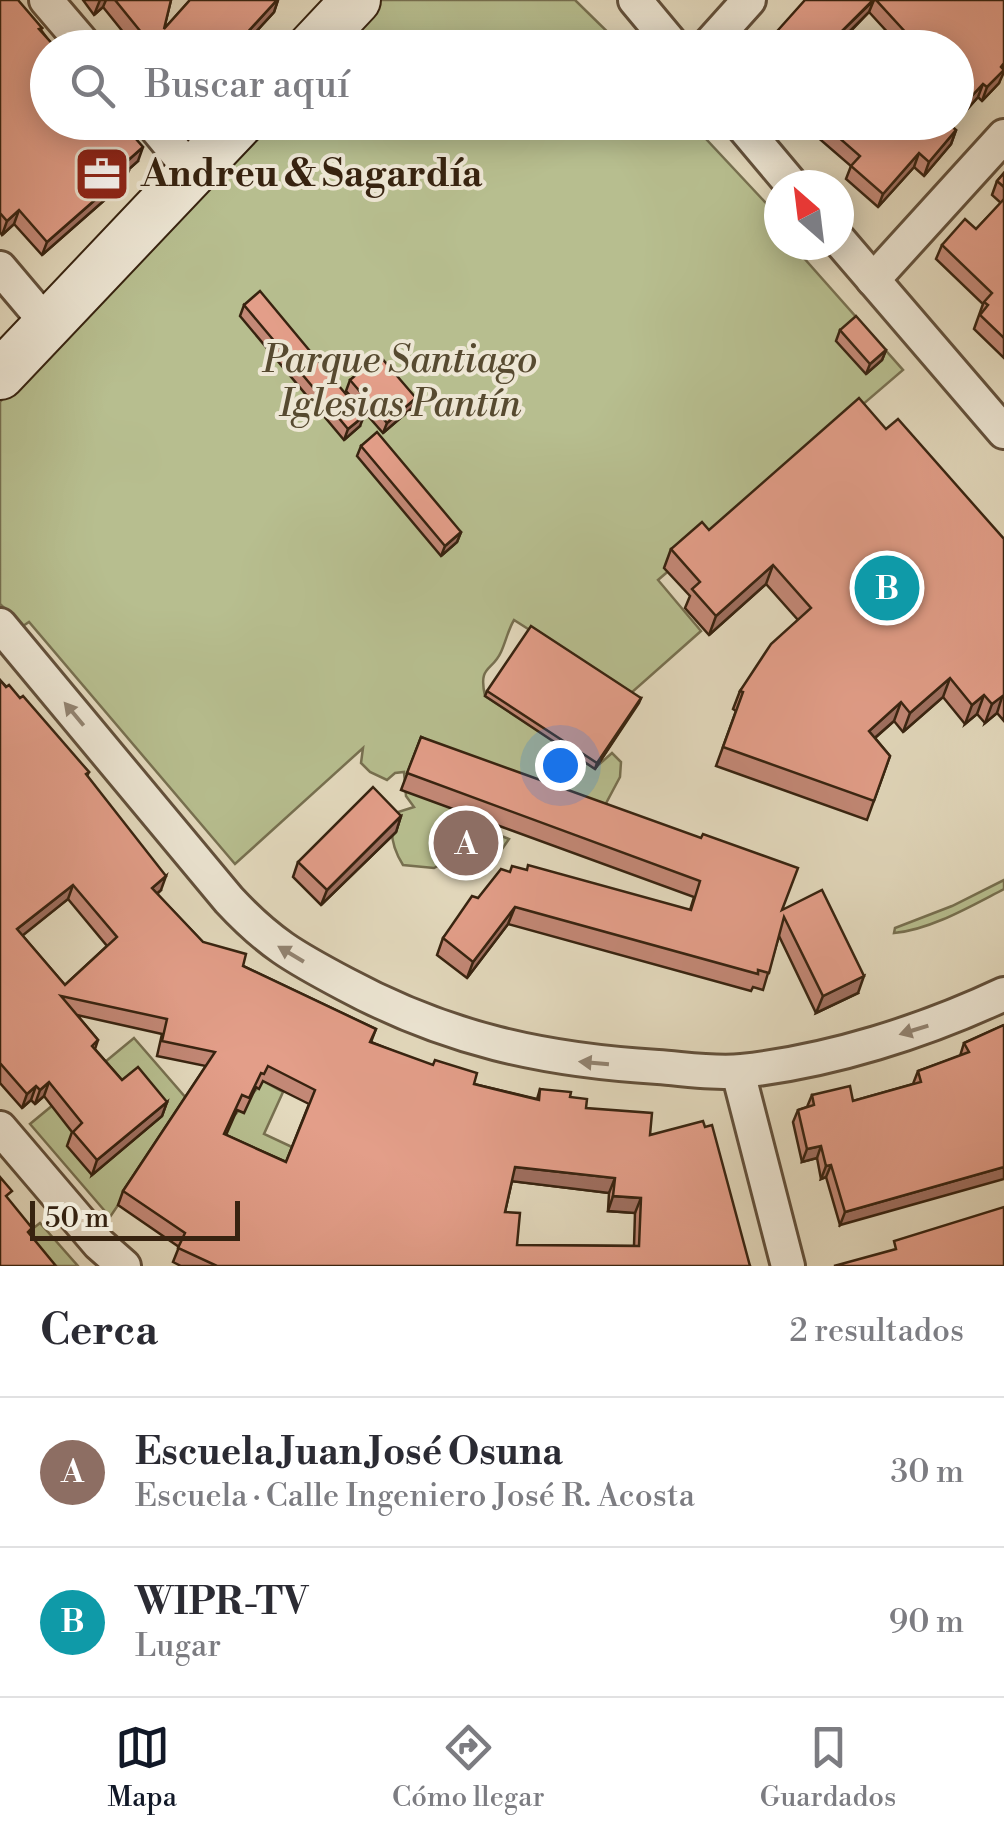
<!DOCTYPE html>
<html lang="es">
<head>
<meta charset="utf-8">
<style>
  :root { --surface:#fff; --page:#f7f7f7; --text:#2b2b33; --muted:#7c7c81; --line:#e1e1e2; --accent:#111827 }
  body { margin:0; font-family:"Libre Bodoni",serif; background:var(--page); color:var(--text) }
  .compass { position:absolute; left:764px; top:170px; width:90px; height:90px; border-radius:50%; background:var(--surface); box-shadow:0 5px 25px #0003; rotate:332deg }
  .scale { position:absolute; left:30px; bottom:25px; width:210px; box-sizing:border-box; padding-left:10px; border:5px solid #372310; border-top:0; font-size:28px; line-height:35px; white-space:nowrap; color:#372310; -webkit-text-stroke:8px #ede6d4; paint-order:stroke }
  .you { position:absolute; left:560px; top:765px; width:35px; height:35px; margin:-25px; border:8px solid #fff; border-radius:50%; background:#1a73e8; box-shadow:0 0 0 15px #1a73e833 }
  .badge { display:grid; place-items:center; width:65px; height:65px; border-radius:50%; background:var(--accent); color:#fff; font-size:32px; font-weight:700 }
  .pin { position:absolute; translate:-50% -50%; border:5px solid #fff; box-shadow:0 2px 10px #0006 }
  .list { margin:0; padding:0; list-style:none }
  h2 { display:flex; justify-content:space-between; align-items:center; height:130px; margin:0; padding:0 40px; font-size:42px }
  h2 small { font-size:32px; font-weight:400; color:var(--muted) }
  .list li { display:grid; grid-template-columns:65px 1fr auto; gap:30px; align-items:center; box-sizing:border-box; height:150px; padding:0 40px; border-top:2px solid var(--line) }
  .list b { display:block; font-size:38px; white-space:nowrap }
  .list p { margin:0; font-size:32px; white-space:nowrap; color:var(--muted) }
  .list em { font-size:32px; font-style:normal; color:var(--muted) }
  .icon { flex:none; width:55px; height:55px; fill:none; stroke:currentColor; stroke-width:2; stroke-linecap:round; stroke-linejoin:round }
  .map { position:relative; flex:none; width:1004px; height:1266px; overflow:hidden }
  .search { position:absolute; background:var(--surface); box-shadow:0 5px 25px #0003; left:30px; right:30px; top:30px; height:110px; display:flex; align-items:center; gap:25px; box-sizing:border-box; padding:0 35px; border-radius:55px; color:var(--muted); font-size:38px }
  .sheet { height:430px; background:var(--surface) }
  nav { display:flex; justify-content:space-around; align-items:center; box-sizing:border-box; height:140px; border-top:2px solid var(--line); background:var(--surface); font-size:28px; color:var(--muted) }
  nav a { display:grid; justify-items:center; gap:5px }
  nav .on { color:var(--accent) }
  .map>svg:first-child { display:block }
</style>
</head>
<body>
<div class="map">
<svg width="1004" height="1266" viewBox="0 0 1004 1266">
  <rect width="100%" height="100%" fill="#e3d9bd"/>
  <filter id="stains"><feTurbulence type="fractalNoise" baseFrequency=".002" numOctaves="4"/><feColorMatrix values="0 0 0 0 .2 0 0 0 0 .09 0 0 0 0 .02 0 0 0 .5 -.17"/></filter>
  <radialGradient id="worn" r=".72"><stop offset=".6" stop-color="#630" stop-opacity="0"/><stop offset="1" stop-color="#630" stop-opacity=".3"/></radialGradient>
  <!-- green -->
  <g fill="#b7be8f" stroke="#777050" stroke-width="2.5">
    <polygon points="376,0 575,0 623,47 326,48"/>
    <path d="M 258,122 L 691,123 L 779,217 L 779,245 L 798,245 L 806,255 L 803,257 L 903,370 L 658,580 L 701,631 L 630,694 L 514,620 C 508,630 506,641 501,652 C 492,672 478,665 485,696 L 595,768 L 612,753 L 621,762 L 620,777 L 604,807 L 477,777 L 466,822 L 509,839 L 495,859 L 466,851 L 434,868 L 403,865 C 393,849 388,832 395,813 L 414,807 L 406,796 L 404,772 L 395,773 L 387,780 L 370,772 L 361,763 L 363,748 L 235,864 L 29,622 L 23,626 L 0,604 L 0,402 Z"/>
    <path d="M 1004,880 L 1004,889 C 971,906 930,930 894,933 L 895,928 L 952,906 Z"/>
    <polygon points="134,1038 186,1098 173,1124 110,1217 30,1124"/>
    <polygon points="263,1081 283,1092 264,1134 292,1147 299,1167 184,1132 235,1115"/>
    <polygon points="40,1223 78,1266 38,1266 22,1237"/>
  </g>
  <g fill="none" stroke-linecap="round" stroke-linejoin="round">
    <!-- street casing -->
    <g stroke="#62503b" stroke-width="38">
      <g id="street">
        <polyline points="46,0 87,48"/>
        <polyline points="635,0 675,48"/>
        <polyline points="706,48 749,0"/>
        <polyline points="151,122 193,173"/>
        <polyline points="739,122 792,185"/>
        <polyline points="839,240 1004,432"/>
        <polyline points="0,268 49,326"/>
        <polyline points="873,280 1004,136"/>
        <path d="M 0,625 L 229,900 C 269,943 294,957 345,984 C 447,1039 543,1060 658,1067 C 685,1069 715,1074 742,1071 C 831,1061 923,1032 1004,994"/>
        <polyline points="738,1072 788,1266"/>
        <polyline points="0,1128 99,1244 124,1266"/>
      </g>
    </g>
    <!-- secondary casing -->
    <g stroke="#372310" stroke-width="52">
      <g id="secondary">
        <polyline points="311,48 356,0"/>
        <polyline points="0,375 240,122"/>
      </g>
    </g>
    <!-- street -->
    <use href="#street" stroke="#ede6d4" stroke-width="32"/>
    <!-- secondary -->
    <use href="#secondary" stroke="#ede6d4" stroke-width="48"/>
  </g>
  <!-- wall -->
  <g fill="#c38876" stroke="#372310" stroke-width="2.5" fill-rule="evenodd">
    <polygon points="0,0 42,28 41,30 138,161 129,169 124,183 42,255 14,224 2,235 0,232"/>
    <polygon points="83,0 171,0 164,29 190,0 278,0 274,12 241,48 136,48 103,7 94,15"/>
    <polygon points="805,0 1004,0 1002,73 999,83 982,101 978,97 963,114 956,106 956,48 902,48 869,12 847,35"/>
    <polygon points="800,122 947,122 956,130 951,144 924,176 914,167 878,207 846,179 851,166"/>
    <polygon points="1004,173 1004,358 974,329 983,304 936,259 942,245 976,229 1001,203 992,195 997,181"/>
    <polygon points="244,305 360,426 344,440 240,316"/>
    <polygon points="840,330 886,350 882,360 866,374 836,341"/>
    <polygon points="350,380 416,398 412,408 383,433 346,391"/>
    <polygon points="886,429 1004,539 1004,721 997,713 985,723 977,714 965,724 943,697 903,732 894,721 875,738 890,756 867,820 716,766 736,711 733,709 740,691 798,620 766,584 709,635 685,608 690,596 664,568 671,549 709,530"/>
    <polygon points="361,446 461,532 457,542 441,556 357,456"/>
    <path d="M 0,680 L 89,772 L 87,776 L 161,890 L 157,894 L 203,942 L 243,966 L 376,1029 L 371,1042 L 474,1084 L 537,1099 L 540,1089 L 570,1097 L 586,1108 L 650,1135 L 750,1266 L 181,1266 L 173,1262 L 179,1247 L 118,1205 L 123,1191 L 206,1066 L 157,1056 L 162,1034 L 77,1015 L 98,1040 L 95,1049 L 122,1080 L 167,1102 L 162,1116 L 92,1175 L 67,1146 L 72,1132 L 44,1096 L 35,1104 L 31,1100 L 22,1108 L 0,1083 ZM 68,899 L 107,946 L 65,985 L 22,935 ZM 263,1081 L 309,1104 L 286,1162 L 226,1135 L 237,1110 L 244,1113 L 256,1087 L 259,1089 ZM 512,1181 L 609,1193 L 608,1211 L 635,1213 L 634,1246 L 517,1245 L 505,1212 Z"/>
    <polygon points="487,691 641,698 595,769 485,696"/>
    <polygon points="421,737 782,910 858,993 816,1013 779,936 763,990 753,987 751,991 508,924 467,978 437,955 443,938 478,898 690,910 694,897 401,790"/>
    <polygon points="401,816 396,832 321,905 293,877 298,862"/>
    <polygon points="1004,1025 840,1225 826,1177 821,1179 817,1158 802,1162 793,1122 798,1110 807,1107 812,1095 853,1101 913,1084 918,1071 960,1056 964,1043"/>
  </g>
  <!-- shaded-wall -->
  <g fill="#9f6f60" stroke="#372310" stroke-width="2.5">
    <polygon points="100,0 106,0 103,7 94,15"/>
    <polygon points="277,0 278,0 274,12 241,48 233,48"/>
    <polygon points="874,0 869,12 837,44 842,31"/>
    <polygon points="1004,63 1004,72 999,83 982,101 987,87"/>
    <polygon points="983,84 978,97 963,114 968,100"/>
    <polygon points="956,130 951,144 924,176 929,162"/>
    <polygon points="143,147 138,161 120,177 124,164"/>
    <polygon points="919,153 914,167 878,207 883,194"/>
    <polygon points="129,170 124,183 42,255 47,242"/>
    <polygon points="19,210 14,224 2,235 7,221"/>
    <polygon points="886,350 882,360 866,374 870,364"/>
    <polygon points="416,398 412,408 383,433 387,423"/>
    <polygon points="364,416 360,426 344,440 348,429"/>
    <polygon points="461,532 457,542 441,556 445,546"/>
    <polygon points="773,565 766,584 709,635 716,616"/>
    <polygon points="950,678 943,697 903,732 910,713"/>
    <polygon points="1003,694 997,713 985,723 992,704"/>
    <polygon points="984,695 977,714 965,724 972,705"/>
    <polygon points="641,698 639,703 595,769 597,763"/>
    <polygon points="901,702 894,721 862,749 869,731"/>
    <polygon points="401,816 396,832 321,905 327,890"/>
    <polygon points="166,876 161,890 147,902 152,888"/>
    <polygon points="73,885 68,899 12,944 17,929"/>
    <polygon points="515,907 508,924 467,978 473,962"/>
    <polygon points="864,976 858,993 816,1013 823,996"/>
    <polygon points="49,1082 44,1096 35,1104 40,1090"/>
    <polygon points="36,1086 31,1100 22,1108 27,1094"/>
    <polygon points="167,1102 162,1116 92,1175 97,1160"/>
    <polygon points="821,1146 817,1158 802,1162 807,1149"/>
    <polygon points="831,1165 826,1177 821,1179 826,1166"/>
    <polygon points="515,1167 615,1178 609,1193 510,1181"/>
    <polygon points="1004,1167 1004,1179 840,1225 845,1212"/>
    <polygon points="613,1196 641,1198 635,1213 608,1211"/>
  </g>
  <!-- building -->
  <g fill="#e39e89" stroke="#372310" stroke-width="2.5" fill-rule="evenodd">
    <polygon points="0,0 18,0 42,28 39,29 56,48 48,48 48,122 121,122 143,147 124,164 129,170 47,242 19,210 7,221 0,213"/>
    <polygon points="115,0 171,0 164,29 190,0 277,0 233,48 154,48"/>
    <polygon points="805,0 873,0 842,31 862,48 762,48"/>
    <polygon points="876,0 1004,0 1004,63 1001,67 1004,70 987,87 983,84 968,100 956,87 956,48 920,48"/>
    <polygon points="821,122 947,122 956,130 929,162 919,153 883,194 851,166 860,156"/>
    <polygon points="1004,173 1004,187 997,181"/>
    <polygon points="1004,199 1004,338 980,315 988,305 984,302 992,293 942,245 965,219 976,229"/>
    <polygon points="260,291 364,416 348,429 244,305"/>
    <polygon points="856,316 886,350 870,364 840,330"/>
    <polygon points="379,355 416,398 387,423 350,380"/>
    <polygon points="859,398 886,429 898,419 1004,539 1004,695 992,704 984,695 972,705 950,678 910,713 901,702 869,731 890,756 874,801 723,747 743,692 740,691 771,644 811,608 773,565 716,616 692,589 700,582 671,549 702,522 709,530"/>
    <polygon points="377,432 461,532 445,546 361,446"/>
    <polygon points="531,626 641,698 597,763 487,691"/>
    <path d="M 0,680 L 6,687 L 9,685 L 20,698 L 23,696 L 89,772 L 86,774 L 166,876 L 152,888 L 203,942 L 246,954 L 243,966 L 376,1029 L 370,1042 L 433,1065 L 435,1060 L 477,1073 L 474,1084 L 539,1100 L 540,1089 L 571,1092 L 570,1097 L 587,1099 L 586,1108 L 652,1113 L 650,1135 L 703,1121 L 705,1127 L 712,1125 L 750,1266 L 217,1266 L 178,1248 L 185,1233 L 123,1191 L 215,1052 L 162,1041 L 167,1019 L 61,996 L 98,1040 L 92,1046 L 122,1080 L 138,1067 L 167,1102 L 97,1160 L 73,1132 L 82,1123 L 49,1082 L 40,1090 L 36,1086 L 27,1094 L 0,1063 ZM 73,885 L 117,937 L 65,985 L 17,929 ZM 268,1066 L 315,1090 L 286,1162 L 224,1134 L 242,1095 L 249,1098 L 261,1073 L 264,1074 ZM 515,1167 L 615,1178 L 613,1196 L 641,1198 L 639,1246 L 517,1245 L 520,1213 L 505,1212 Z"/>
    <polygon points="421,737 701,838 703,834 798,868 782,910 822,890 864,976 823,996 784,917 769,973 758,970 758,974 515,907 473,962 443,938 472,896 478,898 501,869 510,872 512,866 527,870 528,865 691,910 700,881 407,773"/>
    <polygon points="373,787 401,816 327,890 298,862"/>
    <polygon points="1004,1025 1004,1167 845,1212 831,1165 826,1166 821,1146 807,1149 798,1110 814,1105 812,1095 850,1086 853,1101 921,1082 918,1071 969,1052 964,1043"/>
    <polygon points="0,1177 12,1191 6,1196 32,1228 28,1232 56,1266 0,1266"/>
    <polygon points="1004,1207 1004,1266 834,1266 896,1249 894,1241"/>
  </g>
  <!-- one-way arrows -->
  <defs><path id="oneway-solid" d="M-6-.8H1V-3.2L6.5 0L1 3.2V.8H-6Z" transform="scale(2.5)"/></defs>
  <g fill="#928472">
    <use href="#oneway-solid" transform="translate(74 714) rotate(-130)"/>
    <use href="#oneway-solid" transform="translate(291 954) rotate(-149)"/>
    <use href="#oneway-solid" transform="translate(914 1030) rotate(163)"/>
    <use href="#oneway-solid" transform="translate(594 1063) rotate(-175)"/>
  </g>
  <!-- icons -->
  <defs>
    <g id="office-square" transform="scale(2.875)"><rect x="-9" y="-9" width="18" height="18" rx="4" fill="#8f2418" stroke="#ede6d4"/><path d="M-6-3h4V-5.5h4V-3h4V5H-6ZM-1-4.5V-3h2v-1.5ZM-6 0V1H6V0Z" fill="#fff"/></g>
  </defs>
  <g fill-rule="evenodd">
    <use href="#office-square" x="102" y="174"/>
  </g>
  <g text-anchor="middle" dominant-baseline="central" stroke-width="8" stroke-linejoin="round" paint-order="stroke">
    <!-- poi labels -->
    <g font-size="38" font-weight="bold" fill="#372310" stroke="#ede6d4" text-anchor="start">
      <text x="141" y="174">Andreu &amp; Sagardía</text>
    </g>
    <!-- park labels -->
    <g font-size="38" font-style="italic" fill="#574a30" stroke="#ede6d4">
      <text x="400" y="360">Parque Santiago<tspan x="400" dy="44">Iglesias Pantín</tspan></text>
    </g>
  </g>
  <rect width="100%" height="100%" filter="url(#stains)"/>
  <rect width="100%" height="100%" fill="url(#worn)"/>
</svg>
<svg class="compass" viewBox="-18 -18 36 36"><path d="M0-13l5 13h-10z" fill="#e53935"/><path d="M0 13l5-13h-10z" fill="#7c7c81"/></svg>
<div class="scale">50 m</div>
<div class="you"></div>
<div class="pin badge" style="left:466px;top:843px;background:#8d6e63">A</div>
<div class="pin badge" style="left:887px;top:588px;background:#0f9aa8">B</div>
<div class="search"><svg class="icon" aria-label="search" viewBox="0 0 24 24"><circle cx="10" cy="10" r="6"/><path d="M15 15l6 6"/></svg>Buscar aquí</div>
</div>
<section class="sheet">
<h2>Cerca<small>2 resultados</small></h2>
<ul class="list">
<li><span class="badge" style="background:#8d6e63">A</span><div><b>Escuela Juan José Osuna</b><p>Escuela · Calle Ingeniero José R. Acosta</p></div><em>30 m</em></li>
<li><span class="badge" style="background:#0f9aa8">B</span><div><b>WIPR-TV</b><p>Lugar</p></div><em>90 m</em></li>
</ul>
</section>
<nav>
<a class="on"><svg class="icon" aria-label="map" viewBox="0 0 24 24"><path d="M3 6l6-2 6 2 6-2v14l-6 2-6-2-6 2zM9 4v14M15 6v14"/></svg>Mapa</a>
<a><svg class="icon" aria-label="directions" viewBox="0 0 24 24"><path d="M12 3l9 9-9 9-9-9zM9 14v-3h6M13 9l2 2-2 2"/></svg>Cómo llegar</a>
<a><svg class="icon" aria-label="saved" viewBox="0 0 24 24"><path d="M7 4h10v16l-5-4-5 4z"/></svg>Guardados</a>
</nav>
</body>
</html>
